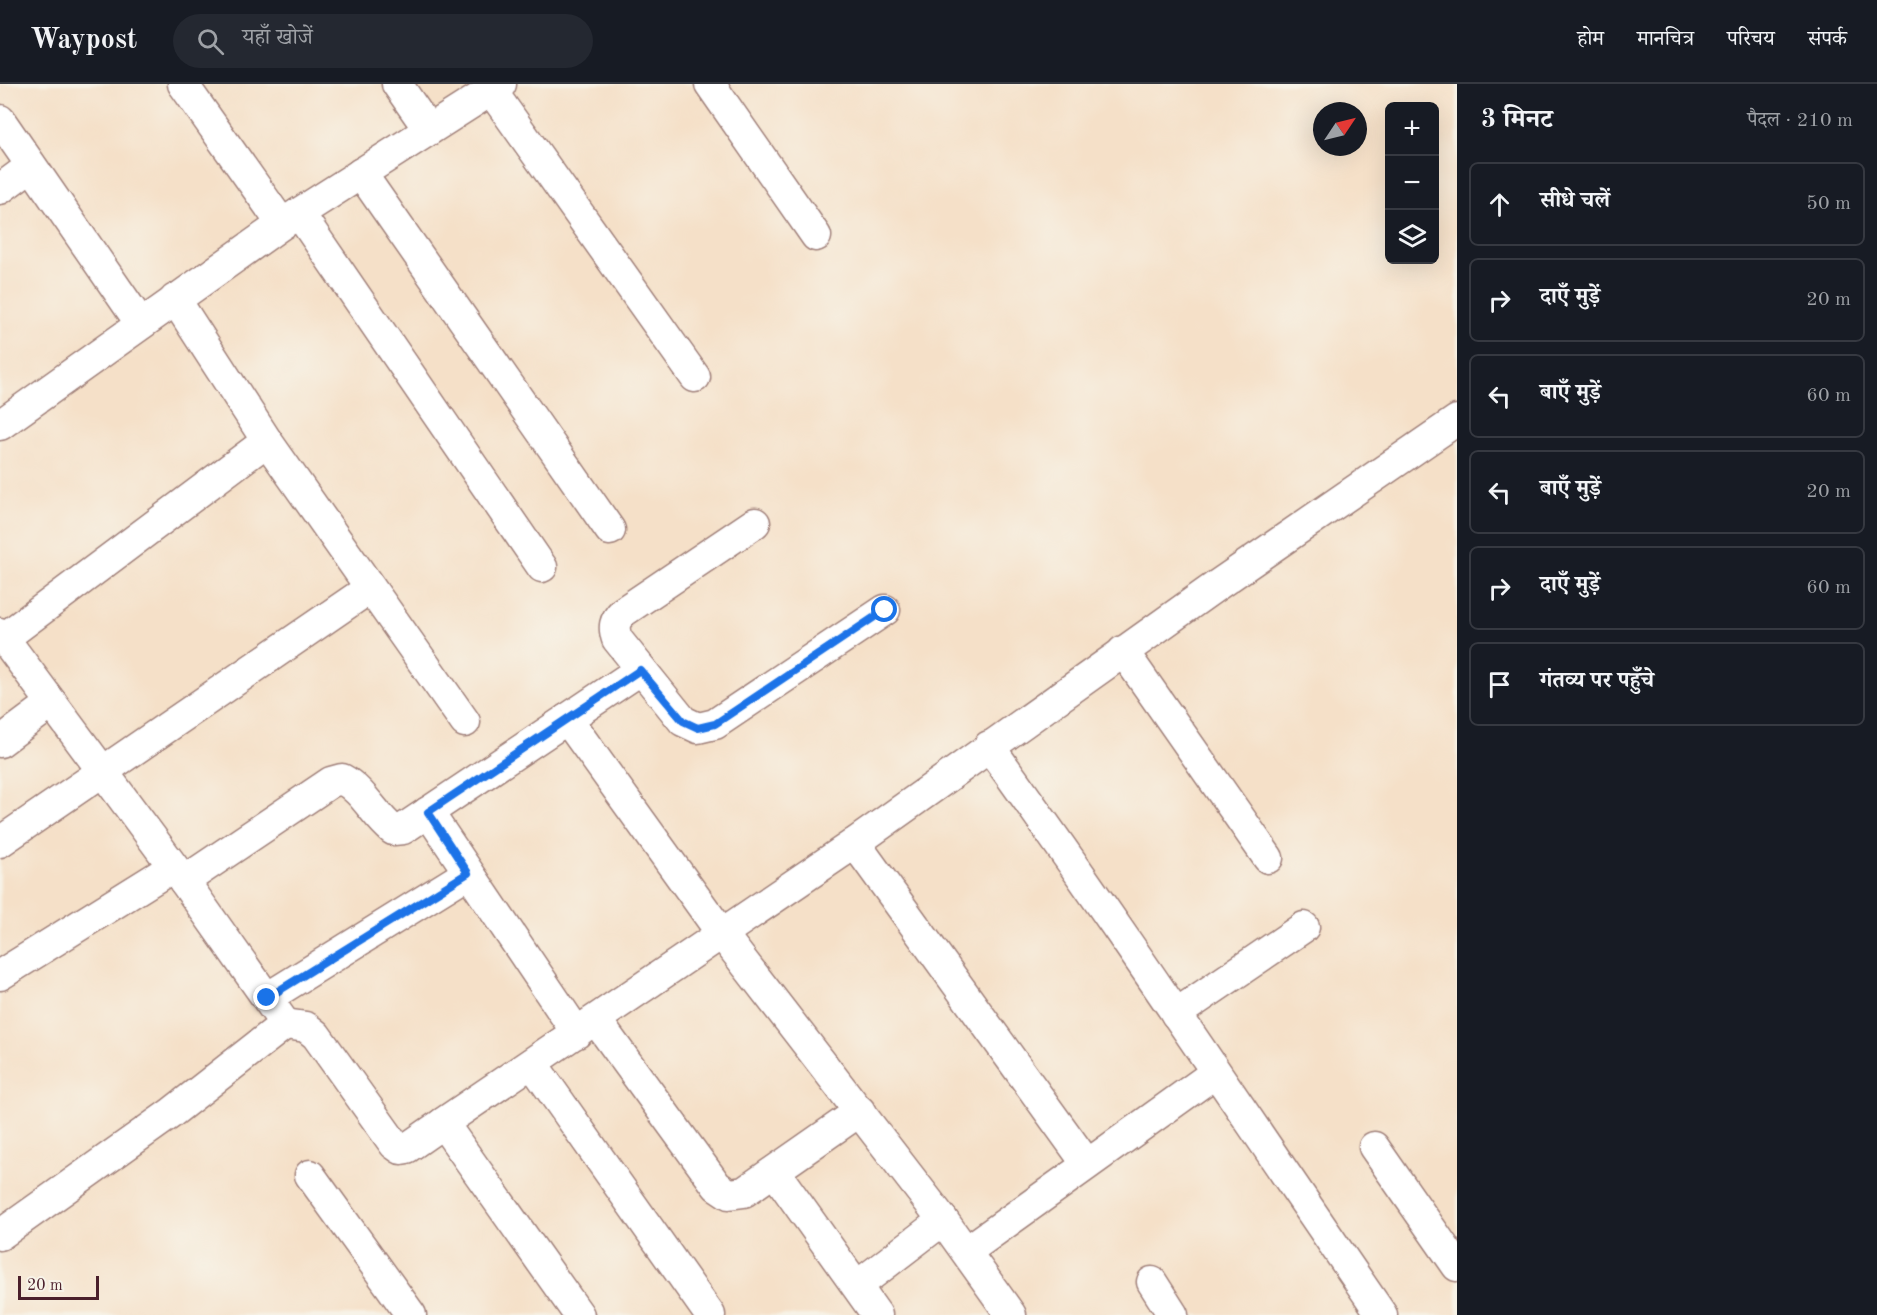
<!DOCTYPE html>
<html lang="hi">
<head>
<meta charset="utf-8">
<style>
  :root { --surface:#171b24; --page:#242831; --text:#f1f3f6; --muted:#9ea1a6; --line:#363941 }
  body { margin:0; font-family:"Old Standard TT","Noto Serif Devanagari",serif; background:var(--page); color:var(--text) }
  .controls { position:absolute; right:18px; top:18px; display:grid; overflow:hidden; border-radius:9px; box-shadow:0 6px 24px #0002 }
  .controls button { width:54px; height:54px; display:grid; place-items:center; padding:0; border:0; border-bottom:2px solid var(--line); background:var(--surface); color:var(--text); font:30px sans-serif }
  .compass { position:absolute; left:1313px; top:18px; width:54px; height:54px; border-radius:50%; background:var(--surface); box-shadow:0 6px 24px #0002; rotate:55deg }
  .scale { position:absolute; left:18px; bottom:15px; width:81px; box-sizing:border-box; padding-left:6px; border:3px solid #4a1f2b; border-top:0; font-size:16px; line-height:21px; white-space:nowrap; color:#4a1f2b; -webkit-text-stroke:4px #f7f3e8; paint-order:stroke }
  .stop { position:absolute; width:18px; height:18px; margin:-14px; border:4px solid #1a73e8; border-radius:50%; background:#fff }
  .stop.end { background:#1a73e8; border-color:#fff; box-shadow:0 2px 6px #0008 }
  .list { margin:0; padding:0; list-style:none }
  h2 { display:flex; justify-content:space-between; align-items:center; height:78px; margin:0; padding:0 24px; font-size:26px }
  h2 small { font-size:20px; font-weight:400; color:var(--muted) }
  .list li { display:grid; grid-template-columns:39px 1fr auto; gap:18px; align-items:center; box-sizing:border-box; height:84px; margin:0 12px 12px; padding:0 12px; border:2px solid var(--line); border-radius:9px }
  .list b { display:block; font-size:22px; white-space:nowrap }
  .list em { font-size:20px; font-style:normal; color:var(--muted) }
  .icon { flex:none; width:33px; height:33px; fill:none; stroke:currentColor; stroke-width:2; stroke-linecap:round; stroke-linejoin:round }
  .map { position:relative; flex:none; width:1457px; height:1231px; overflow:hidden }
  header { display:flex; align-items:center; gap:36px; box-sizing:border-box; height:84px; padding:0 30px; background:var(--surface); border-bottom:2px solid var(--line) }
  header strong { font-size:28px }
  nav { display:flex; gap:33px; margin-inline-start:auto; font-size:21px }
  .search { width:420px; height:54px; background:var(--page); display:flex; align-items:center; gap:15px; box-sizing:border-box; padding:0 21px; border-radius:33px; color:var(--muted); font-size:22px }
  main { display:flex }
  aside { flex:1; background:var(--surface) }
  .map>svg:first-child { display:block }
</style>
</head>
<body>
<header>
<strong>Waypost</strong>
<div class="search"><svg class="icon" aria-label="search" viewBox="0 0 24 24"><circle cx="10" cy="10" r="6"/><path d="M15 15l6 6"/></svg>यहाँ खोजें</div>
<nav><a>होम</a><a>मानचित्र</a><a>परिचय</a><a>संपर्क</a></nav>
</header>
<main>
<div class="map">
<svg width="1457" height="1231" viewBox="0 0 1457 1231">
  <rect width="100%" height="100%" fill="#f7f3e8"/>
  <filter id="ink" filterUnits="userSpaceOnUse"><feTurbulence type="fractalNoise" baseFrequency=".0167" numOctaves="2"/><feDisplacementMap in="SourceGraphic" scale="12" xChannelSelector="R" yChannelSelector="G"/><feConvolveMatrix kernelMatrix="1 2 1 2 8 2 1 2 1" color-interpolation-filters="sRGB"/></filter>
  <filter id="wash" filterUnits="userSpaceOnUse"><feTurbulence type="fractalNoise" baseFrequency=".008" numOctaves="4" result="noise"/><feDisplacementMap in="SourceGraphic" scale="24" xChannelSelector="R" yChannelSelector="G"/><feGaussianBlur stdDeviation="1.35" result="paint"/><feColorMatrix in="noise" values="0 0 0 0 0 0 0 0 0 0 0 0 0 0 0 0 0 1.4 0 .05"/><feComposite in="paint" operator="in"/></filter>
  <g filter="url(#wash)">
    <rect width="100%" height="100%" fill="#f5e0c8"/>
  </g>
  <g filter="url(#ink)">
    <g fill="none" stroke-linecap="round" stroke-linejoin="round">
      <!-- minor casing -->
      <g stroke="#a0807a" stroke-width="33">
        <g id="minor">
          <polyline points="183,0 282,140"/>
          <polyline points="397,0 429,46"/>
          <polyline points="710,0 816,152"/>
          <polyline points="491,6 695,293"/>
          <polyline points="0,36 141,240"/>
          <polyline points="361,89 610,446"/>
          <polyline points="0,105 31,82"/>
          <polyline points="299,129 542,483"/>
          <polyline points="175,215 267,357 465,638"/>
          <polyline points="0,341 282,140 501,0"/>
          <path d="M 755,439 L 623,528 C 614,537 613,543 617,555 L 683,637 L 698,644 L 715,640 L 885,526"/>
          <polyline points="0,549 184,797 285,940 170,1030 0,1151"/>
          <polyline points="4,554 267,357"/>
          <polyline points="1123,567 1268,774"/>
          <polyline points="567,635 722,850 943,1136 1011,1231"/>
          <polyline points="0,658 52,619"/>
          <path d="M 989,662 C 1124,849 1251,1041 1382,1231"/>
          <polyline points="428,728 577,949"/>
          <polyline points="0,758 370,504"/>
          <polyline points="855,759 1087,1080"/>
          <path d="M 184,797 L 331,698 L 342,695 C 364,707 374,731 393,746 L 403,745 L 640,586"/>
          <polyline points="0,891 173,783"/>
          <polyline points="267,914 468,789"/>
          <polyline points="1176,930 1304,843"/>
          <polyline points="596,936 717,1102 729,1110 744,1108 860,1027"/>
          <polyline points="285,940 306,943 316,951 394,1060 401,1065 407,1064 443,1039"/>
          <polyline points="532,979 710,1231"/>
          <polyline points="1374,1063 1457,1182"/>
          <polyline points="775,1088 877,1231"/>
          <polyline points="310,1091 411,1231"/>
          <polyline points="967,1167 1215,989"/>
          <polyline points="1152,1198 1173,1231"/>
          <polyline points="857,1202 943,1136"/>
          <polyline points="579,1231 443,1039 855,759 1216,502 1457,336"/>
        </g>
      </g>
      <!-- minor -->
      <use href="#minor" stroke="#fff" stroke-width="30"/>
    </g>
  </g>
  <g fill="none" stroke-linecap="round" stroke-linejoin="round" filter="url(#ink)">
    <!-- route -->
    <polyline stroke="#1a73e8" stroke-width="8" points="267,914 468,789 428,728 640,586 683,637 698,644 715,640 885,526"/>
  </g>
</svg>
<div class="controls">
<button>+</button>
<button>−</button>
<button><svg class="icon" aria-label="layers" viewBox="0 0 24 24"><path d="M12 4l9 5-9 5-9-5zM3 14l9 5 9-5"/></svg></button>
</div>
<svg class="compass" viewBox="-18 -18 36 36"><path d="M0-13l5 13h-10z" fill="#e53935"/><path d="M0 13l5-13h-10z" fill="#9ea1a6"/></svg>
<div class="scale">20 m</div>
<div class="stop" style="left:885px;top:526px"></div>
<div class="stop end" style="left:267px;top:914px"></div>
</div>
<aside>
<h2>3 मिनट<small>पैदल · 210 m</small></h2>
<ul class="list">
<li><svg class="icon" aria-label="ahead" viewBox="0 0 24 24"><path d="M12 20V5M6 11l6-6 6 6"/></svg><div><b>सीधे चलें</b></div><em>50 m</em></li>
<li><svg class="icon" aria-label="right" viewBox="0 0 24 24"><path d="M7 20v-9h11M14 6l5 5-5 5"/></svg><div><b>दाएँ मुड़ें</b></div><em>20 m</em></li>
<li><svg class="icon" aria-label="left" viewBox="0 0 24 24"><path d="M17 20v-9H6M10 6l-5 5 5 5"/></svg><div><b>बाएँ मुड़ें</b></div><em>60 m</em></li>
<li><svg class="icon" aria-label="left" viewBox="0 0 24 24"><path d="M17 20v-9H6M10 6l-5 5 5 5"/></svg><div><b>बाएँ मुड़ें</b></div><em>20 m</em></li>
<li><svg class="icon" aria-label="right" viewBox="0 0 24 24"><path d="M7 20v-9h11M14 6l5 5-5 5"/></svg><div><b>दाएँ मुड़ें</b></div><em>60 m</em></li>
<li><svg class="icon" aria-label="arrive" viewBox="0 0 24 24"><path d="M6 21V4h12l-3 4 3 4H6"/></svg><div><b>गंतव्य पर पहुँचे</b></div></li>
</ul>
</aside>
</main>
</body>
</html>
